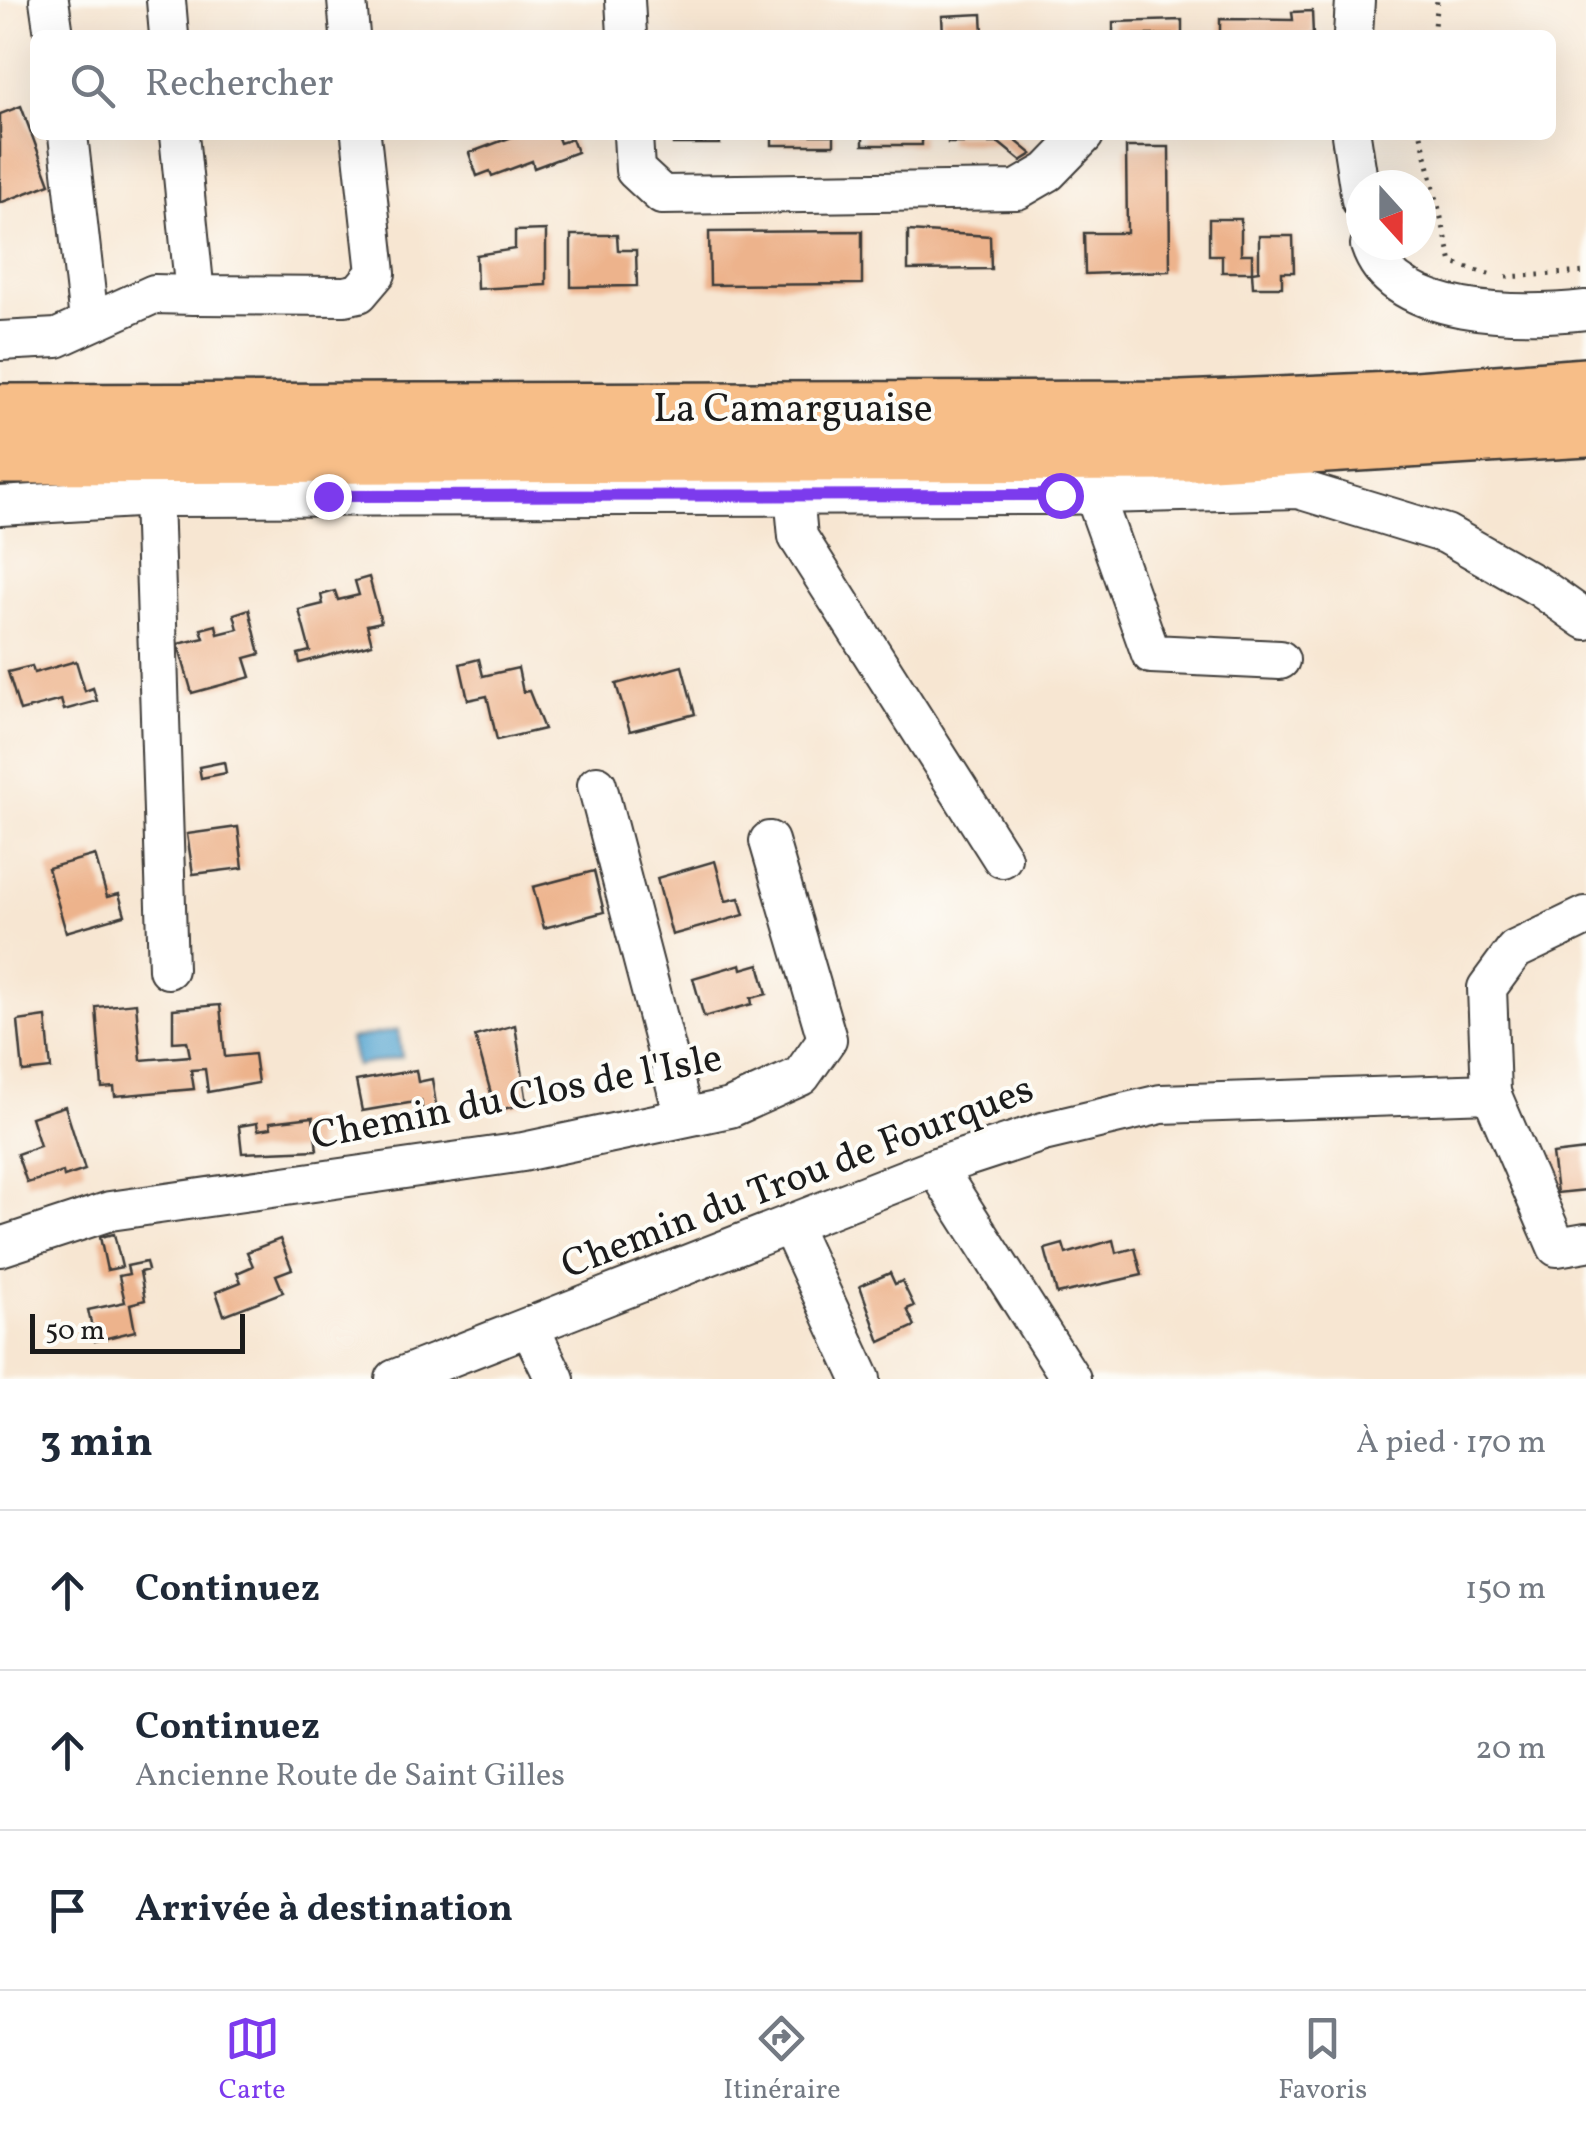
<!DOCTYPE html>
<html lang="fr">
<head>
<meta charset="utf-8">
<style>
  :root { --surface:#fff; --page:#f2f2f3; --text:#1f2937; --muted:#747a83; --line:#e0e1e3; --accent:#7c3aed }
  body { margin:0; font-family:Vollkorn,serif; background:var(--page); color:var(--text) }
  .compass { position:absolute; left:1346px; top:170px; width:90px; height:90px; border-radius:50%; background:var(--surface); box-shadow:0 10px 40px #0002; rotate:159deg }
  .scale { position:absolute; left:30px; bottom:25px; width:215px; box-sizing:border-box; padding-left:10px; border:5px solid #1c1c1c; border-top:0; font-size:28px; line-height:35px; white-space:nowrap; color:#1c1c1c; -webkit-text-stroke:8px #fdfcf7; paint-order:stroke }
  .stop { position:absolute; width:30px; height:30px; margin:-22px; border:8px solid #7c3aed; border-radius:50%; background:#fff }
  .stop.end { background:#7c3aed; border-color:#fff; box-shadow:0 2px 10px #0008 }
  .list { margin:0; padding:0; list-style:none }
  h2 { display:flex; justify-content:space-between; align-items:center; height:130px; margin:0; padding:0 40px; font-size:42px }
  h2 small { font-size:32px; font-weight:400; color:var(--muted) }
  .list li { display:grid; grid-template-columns:65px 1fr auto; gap:30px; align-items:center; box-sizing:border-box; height:160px; padding:0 40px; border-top:2px solid var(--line) }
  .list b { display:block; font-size:38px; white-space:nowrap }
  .list p { margin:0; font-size:32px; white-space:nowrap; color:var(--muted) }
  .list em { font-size:32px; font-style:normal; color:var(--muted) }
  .icon { flex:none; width:55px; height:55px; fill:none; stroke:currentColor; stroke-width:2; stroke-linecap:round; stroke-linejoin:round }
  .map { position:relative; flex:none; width:1586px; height:1379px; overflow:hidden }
  .search { position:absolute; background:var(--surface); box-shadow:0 10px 40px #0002; left:30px; right:30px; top:30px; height:110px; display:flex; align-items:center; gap:25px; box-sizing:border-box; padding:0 35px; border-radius:15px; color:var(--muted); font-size:38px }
  .sheet { height:610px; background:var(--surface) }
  nav { display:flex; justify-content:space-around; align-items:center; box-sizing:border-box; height:140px; border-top:2px solid var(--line); background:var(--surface); font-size:28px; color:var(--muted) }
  nav a { display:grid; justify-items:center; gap:5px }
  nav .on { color:var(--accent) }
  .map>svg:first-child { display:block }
</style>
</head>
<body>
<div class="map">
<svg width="1586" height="1379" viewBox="0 0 1586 1379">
  <rect width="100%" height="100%" fill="#fdfcf7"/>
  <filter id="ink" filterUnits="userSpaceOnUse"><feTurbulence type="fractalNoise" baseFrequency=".01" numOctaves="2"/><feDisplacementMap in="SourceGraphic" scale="20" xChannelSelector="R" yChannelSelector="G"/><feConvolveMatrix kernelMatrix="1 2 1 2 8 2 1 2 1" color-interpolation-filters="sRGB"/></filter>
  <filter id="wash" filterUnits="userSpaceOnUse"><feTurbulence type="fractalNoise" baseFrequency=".0048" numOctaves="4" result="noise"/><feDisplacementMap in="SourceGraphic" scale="40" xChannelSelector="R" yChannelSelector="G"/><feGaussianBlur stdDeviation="2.25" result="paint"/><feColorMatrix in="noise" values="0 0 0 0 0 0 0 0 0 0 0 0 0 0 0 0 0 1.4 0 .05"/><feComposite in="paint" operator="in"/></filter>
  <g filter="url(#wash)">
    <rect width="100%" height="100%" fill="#f7e6d2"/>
    <!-- water -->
    <polygon fill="#56a5d0" stroke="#396076" stroke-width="2.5" points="398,1030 402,1057 356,1066 350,1039"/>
    <g id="blocks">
      <!-- building -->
      <g fill="#edb38c">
        <polygon points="1312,11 1313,35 1220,35 1220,19 1293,20 1292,12"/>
        <polygon points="982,14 983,35 943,35 942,16"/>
        <polygon points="1182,20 1182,35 1113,35 1113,22"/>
        <polygon points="21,106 50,184 0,203 0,114"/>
        <polygon points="517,135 557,135 560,143 572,139 577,152 534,168 532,161 492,176 490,171 477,176 469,153"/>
        <rect x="673" y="135" width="47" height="9"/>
        <rect x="772" y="135" width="62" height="10"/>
        <rect x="863" y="135" width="59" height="10"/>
        <polygon points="948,135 1009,135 1032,154 1021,161 999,143 948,143"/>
        <polygon points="1126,147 1169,147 1170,271 1085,274 1084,233 1127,233"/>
        <polygon points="1209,219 1241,219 1241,254 1252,254 1252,272 1222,272 1222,255 1209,255"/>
        <polygon points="546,230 546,285 477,289 476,255 515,249 515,231"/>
        <polygon points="862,231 862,284 710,285 709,232"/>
        <polygon points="908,231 990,236 991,269 908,270"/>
        <polygon points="571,235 617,235 618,250 636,250 637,286 571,287"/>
        <polygon points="1259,236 1293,236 1294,272 1282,272 1282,287 1253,287 1252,272 1259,271"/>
        <polygon points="369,577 381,622 367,625 372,644 300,663 298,654 310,651 299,610 323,604 321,595 335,591 338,600 359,595 355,581"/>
        <polygon points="249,609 260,654 245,658 251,677 192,693 178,644 204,638 201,629 216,625 218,634 238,629 234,614"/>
        <polygon points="479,659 483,676 518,668 523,692 529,691 544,729 497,740 487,696 468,700 460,664"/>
        <polygon points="76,661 85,691 93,688 97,701 64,710 61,700 20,711 8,672 32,666 34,673"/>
        <polygon points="682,666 695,714 630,731 616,684"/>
        <polygon points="224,762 226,773 201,778 199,767"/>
        <polygon points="238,827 243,868 193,874 187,834"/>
        <polygon points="95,855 107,897 119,894 125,915 66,932 48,868"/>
        <polygon points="715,861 726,901 739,898 744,915 672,935 657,878"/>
        <polygon points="594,871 604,912 544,928 533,887"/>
        <polygon points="741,964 742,969 759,964 767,994 751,998 752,1004 704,1017 693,978"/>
        <polygon points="136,1003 141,1060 190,1056 187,1041 173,1042 173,1009 220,1005 225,1057 254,1054 258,1083 208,1092 205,1069 191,1070 194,1089 115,1096 114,1087 102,1088 96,1007"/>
        <polygon points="46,1017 51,1069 23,1072 18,1021"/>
        <polygon points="515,1025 527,1103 496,1111 475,1036"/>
        <polygon points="416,1070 418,1082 432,1079 437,1111 423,1113 421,1101 362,1111 356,1081"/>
        <polygon points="65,1106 85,1170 64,1177 63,1172 27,1183 17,1154 40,1146 31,1117"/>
        <polygon points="313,1117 317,1150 242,1153 239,1126 257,1123 258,1130 271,1128 270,1122"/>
        <polygon points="1586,1150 1586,1190 1557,1193 1552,1154"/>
        <polygon points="114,1234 122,1267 107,1270 100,1237"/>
        <polygon points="280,1239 292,1269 276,1275 283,1292 224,1315 216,1292 241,1282 237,1273 253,1266 247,1252"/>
        <polygon points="1113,1240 1116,1253 1135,1248 1142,1275 1057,1294 1045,1249 1063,1244 1066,1254"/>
        <polygon points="146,1262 148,1270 140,1272 145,1300 130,1304 135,1331 95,1341 88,1310 125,1302 119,1276 129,1274 127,1266"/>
        <polygon points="890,1273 895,1284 902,1281 914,1306 907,1309 915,1326 880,1342 860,1286"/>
      </g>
    </g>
  </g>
  <g filter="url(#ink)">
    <use href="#blocks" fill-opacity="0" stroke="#3d3a37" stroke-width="2.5"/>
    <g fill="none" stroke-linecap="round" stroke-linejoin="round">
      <!-- minor casing -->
      <g stroke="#3d3a37" stroke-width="42">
        <g id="minor">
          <polyline points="49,0 54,35"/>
          <polyline points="166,0 169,35"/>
          <polyline points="347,0 350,35"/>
          <polyline points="625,0 627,35"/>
          <polyline points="1353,35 1355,0"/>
          <polyline points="68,135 89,321"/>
          <polyline points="179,135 195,295 345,296 359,293 376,273 361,135"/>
          <polyline points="633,135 635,170 662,195 1017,190 1048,172 1084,135"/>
          <polyline points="1351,135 1361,200"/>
          <path d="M 1370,245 C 1394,319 1522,317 1586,310"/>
          <polyline points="0,341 57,338 154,294 195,295"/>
          <polyline points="794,494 798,537 1002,858"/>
          <polyline points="1094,494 1151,654 1280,660"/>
          <polyline points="153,497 168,969"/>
          <polyline points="0,506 153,497 1060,495 1298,489 1446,534 1541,588 1586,620"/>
          <polyline points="597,785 684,1117"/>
          <polyline points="1491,1093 1557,1247 1586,1242"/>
          <polyline points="936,1167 1071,1379"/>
          <polyline points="790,1225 861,1379"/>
          <polyline points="0,1247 110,1211 523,1152 730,1108 801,1076 827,1039 769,841"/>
          <polyline points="530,1328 555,1379"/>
          <polyline points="395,1379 936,1167 1043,1132 1161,1104 1491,1093 1487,988 1515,950 1586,916"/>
        </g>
      </g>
      <!-- highway casing -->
      <g stroke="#3d3a37" stroke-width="60">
        <g id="highway">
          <polyline points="0,412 1181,409 1417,399 1586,386"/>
          <polyline points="0,456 1196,453 1586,429"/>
        </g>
      </g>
      <!-- path -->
      <g stroke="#3d3a37" stroke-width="5" stroke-dasharray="2.5 8" stroke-linecap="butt">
        <polyline points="1433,35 1437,0"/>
        <polyline points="1421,135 1452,263 1495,276"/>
        <polyline points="1506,277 1586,272"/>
      </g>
      <!-- minor -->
      <use href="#minor" stroke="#fff" stroke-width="38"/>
      <!-- highway -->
      <use href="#highway" stroke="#f7be88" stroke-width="55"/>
    </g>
  </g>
  <g fill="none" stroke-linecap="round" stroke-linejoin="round" filter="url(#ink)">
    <!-- route -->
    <polyline stroke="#7c3aed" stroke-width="12" points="328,496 1060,495"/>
  </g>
  <g text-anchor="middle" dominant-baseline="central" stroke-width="8" stroke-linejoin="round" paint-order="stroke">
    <!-- street labels -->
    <g font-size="40" fill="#1c1c1c" stroke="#fdfcf7">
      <text x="793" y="411">La Camarguaise</text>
      <text transform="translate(517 1099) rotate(-11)">Chemin du Clos de l'Isle</text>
      <text transform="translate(798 1179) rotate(-21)">Chemin du Trou de Fourques</text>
    </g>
  </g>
</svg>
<svg class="compass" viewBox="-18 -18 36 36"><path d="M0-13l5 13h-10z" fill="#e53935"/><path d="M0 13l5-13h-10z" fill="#747a83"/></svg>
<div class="scale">50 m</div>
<div class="stop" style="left:1060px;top:495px"></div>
<div class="stop end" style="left:328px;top:496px"></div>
<div class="search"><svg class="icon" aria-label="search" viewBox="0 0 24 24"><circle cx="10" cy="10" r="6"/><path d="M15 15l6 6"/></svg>Rechercher</div>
</div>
<section class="sheet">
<h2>3 min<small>À pied · 170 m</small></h2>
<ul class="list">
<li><svg class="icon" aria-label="ahead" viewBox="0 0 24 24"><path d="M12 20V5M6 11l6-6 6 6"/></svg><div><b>Continuez</b></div><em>150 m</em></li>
<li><svg class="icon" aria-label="ahead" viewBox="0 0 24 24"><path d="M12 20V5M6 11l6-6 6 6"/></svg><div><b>Continuez</b><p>Ancienne Route de Saint Gilles</p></div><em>20 m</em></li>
<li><svg class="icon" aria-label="arrive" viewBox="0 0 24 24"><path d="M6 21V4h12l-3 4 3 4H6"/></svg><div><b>Arrivée à destination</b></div></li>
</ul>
</section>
<nav>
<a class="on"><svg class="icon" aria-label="map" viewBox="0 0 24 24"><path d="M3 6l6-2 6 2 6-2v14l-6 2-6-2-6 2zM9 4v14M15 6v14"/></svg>Carte</a>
<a><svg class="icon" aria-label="directions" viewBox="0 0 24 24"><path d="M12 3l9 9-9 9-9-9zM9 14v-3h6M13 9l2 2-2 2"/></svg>Itinéraire</a>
<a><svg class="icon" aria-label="saved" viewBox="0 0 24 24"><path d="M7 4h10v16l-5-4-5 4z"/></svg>Favoris</a>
</nav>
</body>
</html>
